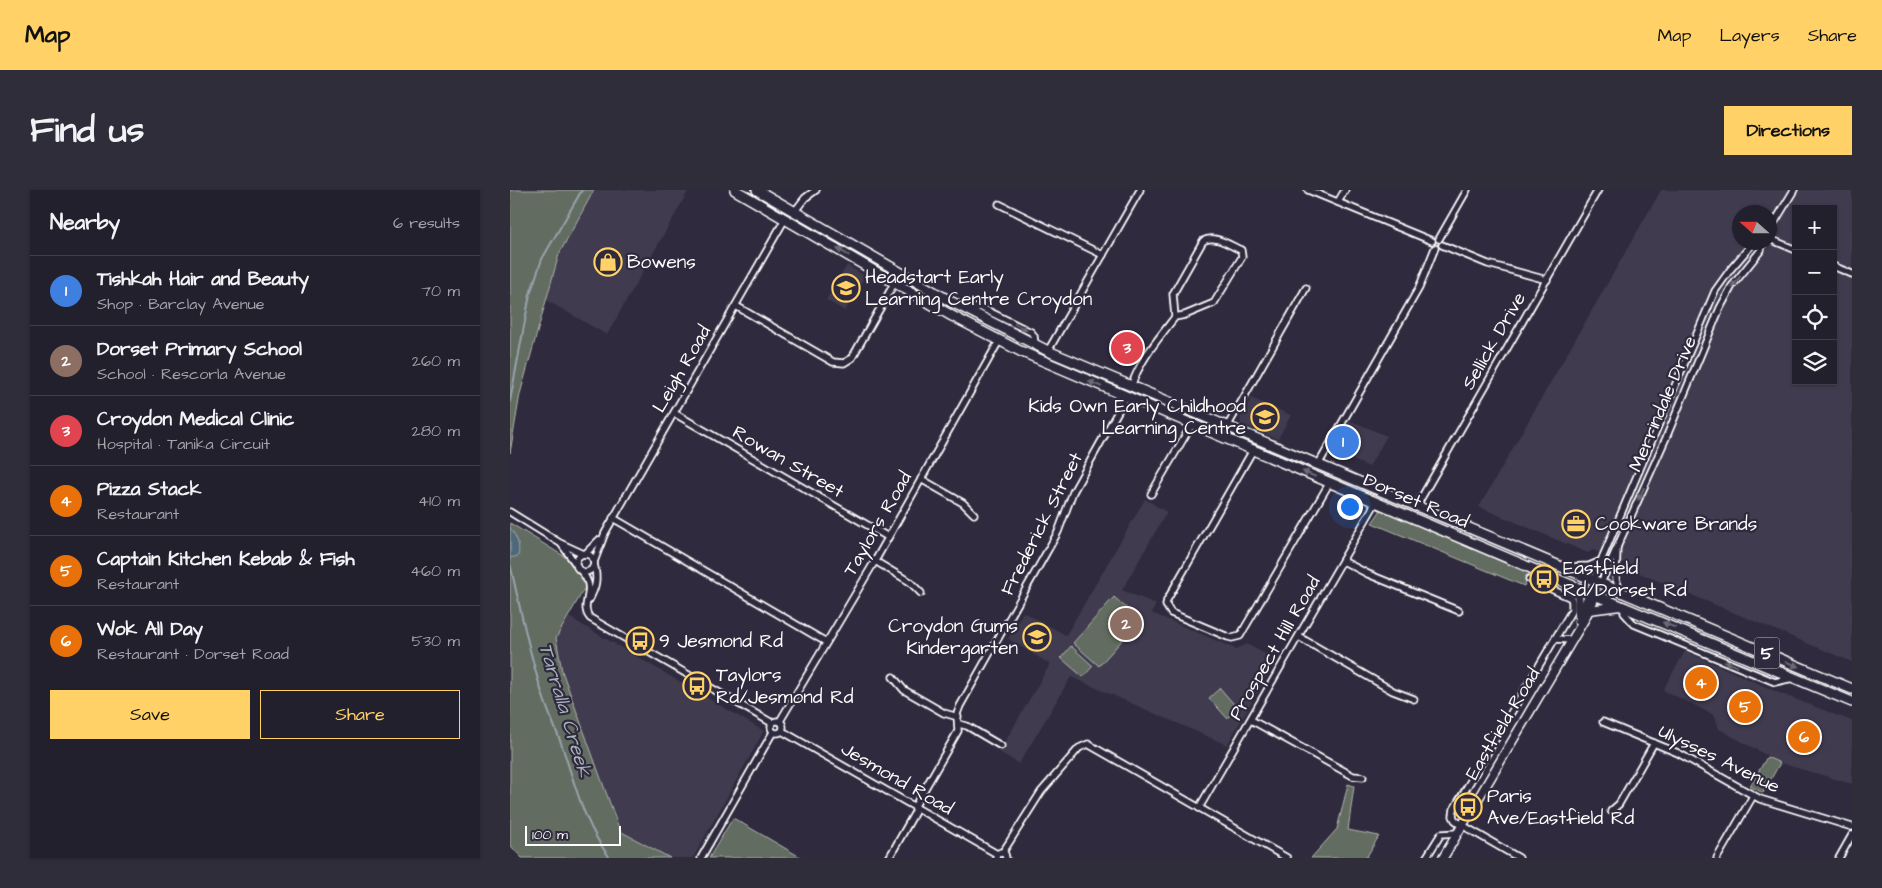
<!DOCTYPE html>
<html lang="en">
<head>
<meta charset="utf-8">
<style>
  :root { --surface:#23202e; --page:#2f2d3a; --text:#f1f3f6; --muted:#a3a3aa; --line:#403e4a; --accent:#ffd166 }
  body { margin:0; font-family:"Architects Daughter",sans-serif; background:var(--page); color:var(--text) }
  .controls { position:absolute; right:15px; top:15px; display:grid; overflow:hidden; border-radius:0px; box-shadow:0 1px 4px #0004 }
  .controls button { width:45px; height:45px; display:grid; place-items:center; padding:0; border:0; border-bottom:1px solid var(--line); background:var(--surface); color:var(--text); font:25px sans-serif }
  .compass { position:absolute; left:1222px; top:15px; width:45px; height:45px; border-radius:50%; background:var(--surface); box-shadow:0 1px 4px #0004; rotate:291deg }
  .scale { position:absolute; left:15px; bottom:12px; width:96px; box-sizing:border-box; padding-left:5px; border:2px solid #fff; border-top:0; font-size:14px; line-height:18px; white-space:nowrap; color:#fff; -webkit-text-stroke:4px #2f2a3d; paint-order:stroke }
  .you { position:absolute; left:839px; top:316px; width:18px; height:18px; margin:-12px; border:4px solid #fff; border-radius:50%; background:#1a73e8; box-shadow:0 0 0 8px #1a73e833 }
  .badge { display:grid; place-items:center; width:32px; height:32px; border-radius:50%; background:var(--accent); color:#fff; font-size:16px; font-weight:700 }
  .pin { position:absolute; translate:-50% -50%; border:2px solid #fff; box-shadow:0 1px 5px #0006 }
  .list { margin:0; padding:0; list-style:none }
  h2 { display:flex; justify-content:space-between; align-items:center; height:65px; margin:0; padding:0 20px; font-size:21px }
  h2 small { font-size:16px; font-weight:400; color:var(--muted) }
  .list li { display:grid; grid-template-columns:32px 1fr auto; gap:15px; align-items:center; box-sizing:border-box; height:70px; padding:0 20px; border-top:1px solid var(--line) }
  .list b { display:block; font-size:19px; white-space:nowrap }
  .list p { margin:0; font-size:16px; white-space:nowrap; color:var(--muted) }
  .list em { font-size:16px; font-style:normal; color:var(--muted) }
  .actions { display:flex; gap:10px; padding:15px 20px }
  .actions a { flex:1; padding:11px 0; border:1px solid var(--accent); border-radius:0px; text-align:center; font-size:18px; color:var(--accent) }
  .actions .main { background:var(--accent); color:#111 }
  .icon { flex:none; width:28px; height:28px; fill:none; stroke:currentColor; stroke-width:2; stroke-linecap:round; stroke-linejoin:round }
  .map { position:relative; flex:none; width:1342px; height:668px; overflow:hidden; border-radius:0px }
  header { display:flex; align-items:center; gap:30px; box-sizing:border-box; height:70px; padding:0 25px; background:var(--accent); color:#111 }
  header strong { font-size:24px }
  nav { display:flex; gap:28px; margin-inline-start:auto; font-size:18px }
  .intro { display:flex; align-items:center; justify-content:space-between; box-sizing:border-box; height:120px; padding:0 30px }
  h1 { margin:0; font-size:35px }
  .button { padding:12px 22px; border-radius:0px; background:var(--accent); color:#111; font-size:18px; font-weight:700 }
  main { display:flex; gap:30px; padding:0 30px }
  aside { flex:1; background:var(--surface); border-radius:0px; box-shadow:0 1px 4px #0004 }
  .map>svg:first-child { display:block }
</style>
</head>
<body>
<header>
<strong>Map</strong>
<nav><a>Map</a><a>Layers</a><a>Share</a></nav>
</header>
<div class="intro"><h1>Find us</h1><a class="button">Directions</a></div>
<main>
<aside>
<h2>Nearby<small>6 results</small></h2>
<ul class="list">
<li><span class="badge" style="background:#3f7fe0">1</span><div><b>Tishkah Hair and Beauty</b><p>Shop · Barclay Avenue</p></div><em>70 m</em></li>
<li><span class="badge" style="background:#8d6e63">2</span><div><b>Dorset Primary School</b><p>School · Rescorla Avenue</p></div><em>260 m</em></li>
<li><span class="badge" style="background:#e0444e">3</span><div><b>Croydon Medical Clinic</b><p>Hospital · Tanika Circuit</p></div><em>280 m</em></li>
<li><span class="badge" style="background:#e8710a">4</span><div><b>Pizza Stack</b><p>Restaurant</p></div><em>410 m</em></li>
<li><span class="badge" style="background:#e8710a">5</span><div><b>Captain Kitchen Kebab &amp; Fish</b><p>Restaurant</p></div><em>460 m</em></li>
<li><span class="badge" style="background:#e8710a">6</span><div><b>Wok All Day</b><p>Restaurant · Dorset Road</p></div><em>530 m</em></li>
</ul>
<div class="actions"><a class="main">Save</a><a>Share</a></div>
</aside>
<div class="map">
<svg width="1342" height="668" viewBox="0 0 1342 668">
  <rect width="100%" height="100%" fill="#2f2a3d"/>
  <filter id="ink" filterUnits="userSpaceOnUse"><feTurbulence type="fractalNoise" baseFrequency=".02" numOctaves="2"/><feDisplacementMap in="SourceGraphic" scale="10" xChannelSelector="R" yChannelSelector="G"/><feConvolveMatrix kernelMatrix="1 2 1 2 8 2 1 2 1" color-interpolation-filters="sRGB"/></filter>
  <g filter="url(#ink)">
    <!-- built -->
    <g fill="#3f3a50" fill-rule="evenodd">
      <polygon points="84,0 179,0 97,145 36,110 49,64"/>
      <path d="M 1151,0 L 1342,0 L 1342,472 L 1124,381 L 1123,377 L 1083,360 L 1078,363 L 969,317 ZM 1286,19 L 1323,19 L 1323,191 L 1286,191 ZM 1230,22 L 1260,22 L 1260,52 L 1230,52 Z"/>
      <polygon points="337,75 355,86 335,121 316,110"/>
      <polygon points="741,208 781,225 768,249 731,234 730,229"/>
      <polygon points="837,229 877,246 859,277 819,260"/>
      <polygon points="635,309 657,322 612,400 646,414 642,423 726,459 737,454 766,470 717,555 561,487 509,574 489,562 540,474 498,449 513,422 556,445"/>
      <polygon points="59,427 254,541 183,668 160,668 110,641 52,481 46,448"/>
      <polygon points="1175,461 1272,504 1342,531 1342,594 1270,573 1209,539 1205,527 1200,523 1153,500"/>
    </g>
    <!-- green -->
    <g fill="#636c60" stroke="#b1b6b0">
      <polygon points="0,0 84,0 49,64 10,204 0,263"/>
      <polygon points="871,320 1020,383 1014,396 862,333"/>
      <polygon points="0,333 60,370 65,380 77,394 46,448 52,481 110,641 160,668 12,668 0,655"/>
      <polygon points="604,407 630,430 589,476 563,453"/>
      <polygon points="561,456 583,476 573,487 551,468"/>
      <polygon points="710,498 728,519 717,528 699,508"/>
      <polygon points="1257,567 1270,573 1253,603 1240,596"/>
      <polygon points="838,594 844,596 838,640 869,646 856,668 801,668 827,639"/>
      <polygon points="223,628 292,668 199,668"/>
    </g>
    <!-- water -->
    <path fill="#506878" stroke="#96a4ae" d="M 0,338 C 6,345 11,356 8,366 L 0,368 Z"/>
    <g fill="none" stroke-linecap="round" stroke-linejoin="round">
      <!-- stream -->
      <g stroke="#96a4ae" stroke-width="2">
        <polyline points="0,211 20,104 32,69 72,0"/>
        <path d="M 0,373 C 10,418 19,463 33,506 C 38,522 45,537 51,553 C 65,593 73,633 100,668"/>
      </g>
      <!-- street casing -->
      <g stroke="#fff" stroke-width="9">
        <g id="street">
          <polyline points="798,0 922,51"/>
          <polyline points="828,12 835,0"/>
          <polyline points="489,14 593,65"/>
          <polyline points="285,21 295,8 306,0"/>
          <polyline points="1260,40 1284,0"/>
          <polyline points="929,49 957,0"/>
          <polyline points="1260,49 1286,60"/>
          <polyline points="932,55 978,74 1037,90"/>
          <polyline points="1323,76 1342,84"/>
          <polyline points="226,116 323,172 334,173 342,168 385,92"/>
          <polyline points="456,120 470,117 521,142 524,146 525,155"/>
          <polyline points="538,161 630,0"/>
          <path d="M 621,197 C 630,170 648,149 665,127 L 663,104 L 693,51 C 705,44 719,55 731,60 L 732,67 L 704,113 L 675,125 L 665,127"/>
          <polyline points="164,223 378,347"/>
          <polyline points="717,237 796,98"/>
          <polyline points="743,260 657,410 656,415 661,423 718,447 722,448 730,446 820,292"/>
          <polyline points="808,275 909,98 925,58"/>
          <polyline points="411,289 453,313 464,324"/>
          <polyline points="641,304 682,234"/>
          <polyline points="906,317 1088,0"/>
          <polyline points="0,322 50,353 74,364"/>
          <polyline points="103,328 316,452"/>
          <polyline points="52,355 65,373"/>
          <polyline points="1107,358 1106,389 1110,401"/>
          <circle cx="75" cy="373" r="9"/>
          <polyline points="75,364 89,350"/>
          <polyline points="365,371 400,392 411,403"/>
          <polyline points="833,371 858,384 949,421"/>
          <polyline points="84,372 95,343 275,29"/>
          <polyline points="1056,377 1079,376 1091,371"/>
          <path d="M 71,381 C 89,401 68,414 80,428 L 262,533"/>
          <polyline points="1083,390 1205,101 1220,80 1244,52"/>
          <polyline points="1091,393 1156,248 1210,118 1222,96 1251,60 1253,52"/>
          <path d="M 79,410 C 86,397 88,389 84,374"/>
          <polyline points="1115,416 1114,423 1124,434 1265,492 1283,488"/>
          <polyline points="789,447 883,501 904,509"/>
          <polyline points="1045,449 1061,450"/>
          <polyline points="383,487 394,500 434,523 448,527"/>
          <polyline points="741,530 843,586 853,587"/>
          <circle cx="267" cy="537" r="6"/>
          <polyline points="270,531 365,371 489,151"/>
          <polyline points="1093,532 1168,563 1250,609 1342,637"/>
          <polyline points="449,534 457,536 491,556"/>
          <polyline points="272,541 487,664"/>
          <polyline points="689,618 866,312"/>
          <polyline points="1101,621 1109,614 1144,553"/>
          <polyline points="493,662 531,602 569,558 578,554 777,668"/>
          <polyline points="191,668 263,542"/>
          <polyline points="379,668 405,622 406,614 448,541 447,524 450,516 548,342 563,302 616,207"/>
          <polyline points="486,668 487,664 491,662 495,664 496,668"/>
          <polyline points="916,668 931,644 947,643"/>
          <polyline points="1009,668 952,635 945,630 943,626 944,619 1062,420 1062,412 1061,408 1019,389"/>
          <polyline points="1207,668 1243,606"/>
          <polyline points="1329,668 1342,645"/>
        </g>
      </g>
      <!-- secondary casing -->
      <g stroke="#fff" stroke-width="11">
        <g id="secondary">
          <polyline points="1068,398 1069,425"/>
          <polyline points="1079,420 1110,416"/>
          <polyline points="1069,431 1080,402"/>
          <polyline points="933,668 1074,430 1086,405"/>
        </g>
      </g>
      <!-- primary casing -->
      <g stroke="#fff" stroke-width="12">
        <g id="primary">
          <polyline points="225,0 442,126 510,161 1068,398 1342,512"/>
          <polyline points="247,0 440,111 538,161 1342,499"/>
        </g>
      </g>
      <!-- street -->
      <use href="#street" stroke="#2f2a3d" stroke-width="5.5"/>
      <!-- secondary -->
      <use href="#secondary" stroke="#2f2a3d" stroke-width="8"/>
      <!-- primary -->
      <use href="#primary" stroke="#2f2a3d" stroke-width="9"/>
    </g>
    <!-- one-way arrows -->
    <defs><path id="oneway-solid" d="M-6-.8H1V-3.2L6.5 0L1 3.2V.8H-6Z" transform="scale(1.25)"/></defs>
    <g fill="#6d6a77">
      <use href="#oneway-solid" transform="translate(333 62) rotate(-150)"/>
      <use href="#oneway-solid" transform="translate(1226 92) rotate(128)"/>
      <use href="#oneway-solid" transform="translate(511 137) rotate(27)"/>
      <use href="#oneway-solid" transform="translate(585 194) rotate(-157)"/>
      <use href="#oneway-solid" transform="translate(799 284) rotate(-157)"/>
      <use href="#oneway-solid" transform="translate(1131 304) rotate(115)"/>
      <use href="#oneway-solid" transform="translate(1159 435) rotate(-157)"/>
      <use href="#oneway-solid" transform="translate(1221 474) rotate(-157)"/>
      <use href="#oneway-solid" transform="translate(1282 474) rotate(23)"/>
    </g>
  </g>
  <!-- icons -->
  <defs>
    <g id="shop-ring" transform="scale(1.4375)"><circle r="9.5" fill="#2f2a3d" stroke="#ffd166" stroke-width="1.5"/><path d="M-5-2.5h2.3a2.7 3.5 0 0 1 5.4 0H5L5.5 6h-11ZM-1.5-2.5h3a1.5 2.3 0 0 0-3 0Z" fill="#ffd166"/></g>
    <g id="school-ring" transform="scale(1.4375)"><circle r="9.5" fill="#2f2a3d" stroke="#ffd166" stroke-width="1.5"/><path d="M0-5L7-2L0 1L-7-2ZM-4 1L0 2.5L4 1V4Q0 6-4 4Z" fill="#ffd166"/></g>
    <g id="office-ring" transform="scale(1.4375)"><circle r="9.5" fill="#2f2a3d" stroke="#ffd166" stroke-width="1.5"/><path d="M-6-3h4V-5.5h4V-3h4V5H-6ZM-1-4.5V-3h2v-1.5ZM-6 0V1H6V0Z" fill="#ffd166"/></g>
    <g id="bus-ring" transform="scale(1.4375)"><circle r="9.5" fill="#2f2a3d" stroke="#ffd166" stroke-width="1.5"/><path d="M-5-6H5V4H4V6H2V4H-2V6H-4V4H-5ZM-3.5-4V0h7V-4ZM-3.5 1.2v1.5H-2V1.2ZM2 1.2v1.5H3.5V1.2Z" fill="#ffd166"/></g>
  </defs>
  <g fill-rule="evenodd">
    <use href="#shop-ring" x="98" y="72"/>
    <use href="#school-ring" x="336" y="98"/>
    <use href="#school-ring" x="755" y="227"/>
    <use href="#office-ring" x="1066" y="334"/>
    <use href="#bus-ring" x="1034" y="389"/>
    <use href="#school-ring" x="527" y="447"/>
    <use href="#bus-ring" x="130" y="451"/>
    <use href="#bus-ring" x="187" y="496"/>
    <use href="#bus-ring" x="958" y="617"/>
  </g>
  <g text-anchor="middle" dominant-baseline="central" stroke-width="4.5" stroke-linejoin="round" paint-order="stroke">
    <!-- shield labels -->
    <rect fill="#2f2a3d" stroke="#c1bfc5" stroke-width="1" x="1244.5" y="447.5" width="25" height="31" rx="4"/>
    <g font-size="18" font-weight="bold" fill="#fff">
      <text x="1257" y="463">5</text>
    </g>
    <!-- poi labels -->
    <g font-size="19" fill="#fff" stroke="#2f2a3d" text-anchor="start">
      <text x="117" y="72">Bowens</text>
      <text x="355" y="87">Headstart Early<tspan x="355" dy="22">Learning Centre Croydon</tspan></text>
      <text x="736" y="216" text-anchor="end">Kids Own Early Childhood<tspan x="736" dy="22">Learning Centre</tspan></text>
      <text x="1085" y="334">Cookware Brands</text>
      <text x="1053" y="378">Eastfield<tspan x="1053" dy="22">Rd/Dorset Rd</tspan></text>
      <text x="508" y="436" text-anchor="end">Croydon Gums<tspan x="508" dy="22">Kindergarten</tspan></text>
      <text x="149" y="451">9 Jesmond Rd</text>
      <text x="206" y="485">Taylors<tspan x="206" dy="22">Rd/Jesmond Rd</tspan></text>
      <text x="977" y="606">Paris<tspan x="977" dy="22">Ave/Eastfield Rd</tspan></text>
    </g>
    <!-- street labels -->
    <g font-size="19" fill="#fff" stroke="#2f2a3d">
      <text transform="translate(984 151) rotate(-60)">Sellick Drive</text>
      <text transform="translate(172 179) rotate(-60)">Leigh Road</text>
      <text transform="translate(1153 214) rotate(-67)">Merrindale Drive</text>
      <text transform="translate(278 272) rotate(30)">Rowan Street</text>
      <text transform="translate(906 311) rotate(23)">Dorset Road</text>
      <text transform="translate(368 334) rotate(-60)">Taylors Road</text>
      <text transform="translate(532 334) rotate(-63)">Frederick Street</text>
      <text transform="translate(765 458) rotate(-60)">Prospect Hill Road</text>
      <text transform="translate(993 534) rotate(-59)">Eastfield Road</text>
      <text transform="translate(1209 569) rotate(26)">Ulysses Avenue</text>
      <text transform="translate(387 589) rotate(30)">Jesmond Road</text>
    </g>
    <!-- water labels -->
    <g font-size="20" font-style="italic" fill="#a8b4bc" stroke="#2f2a3d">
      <text transform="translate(55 520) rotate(73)">Tarralla Creek</text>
    </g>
  </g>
</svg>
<div class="controls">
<button>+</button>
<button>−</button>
<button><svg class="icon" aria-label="locate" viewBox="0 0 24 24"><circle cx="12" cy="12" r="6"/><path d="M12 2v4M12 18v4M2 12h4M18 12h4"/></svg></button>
<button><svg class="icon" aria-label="layers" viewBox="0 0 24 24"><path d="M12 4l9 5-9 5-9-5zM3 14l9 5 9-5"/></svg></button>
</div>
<svg class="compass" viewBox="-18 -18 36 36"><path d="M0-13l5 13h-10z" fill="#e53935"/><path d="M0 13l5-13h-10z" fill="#a3a3aa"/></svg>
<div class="scale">100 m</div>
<div class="you"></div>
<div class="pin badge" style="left:833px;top:252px;background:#3f7fe0">1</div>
<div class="pin badge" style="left:616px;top:434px;background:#8d6e63">2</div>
<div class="pin badge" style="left:617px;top:158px;background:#e0444e">3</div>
<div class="pin badge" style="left:1191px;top:493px;background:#e8710a">4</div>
<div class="pin badge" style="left:1235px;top:517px;background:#e8710a">5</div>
<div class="pin badge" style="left:1294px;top:547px;background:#e8710a">6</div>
</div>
</main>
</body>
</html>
